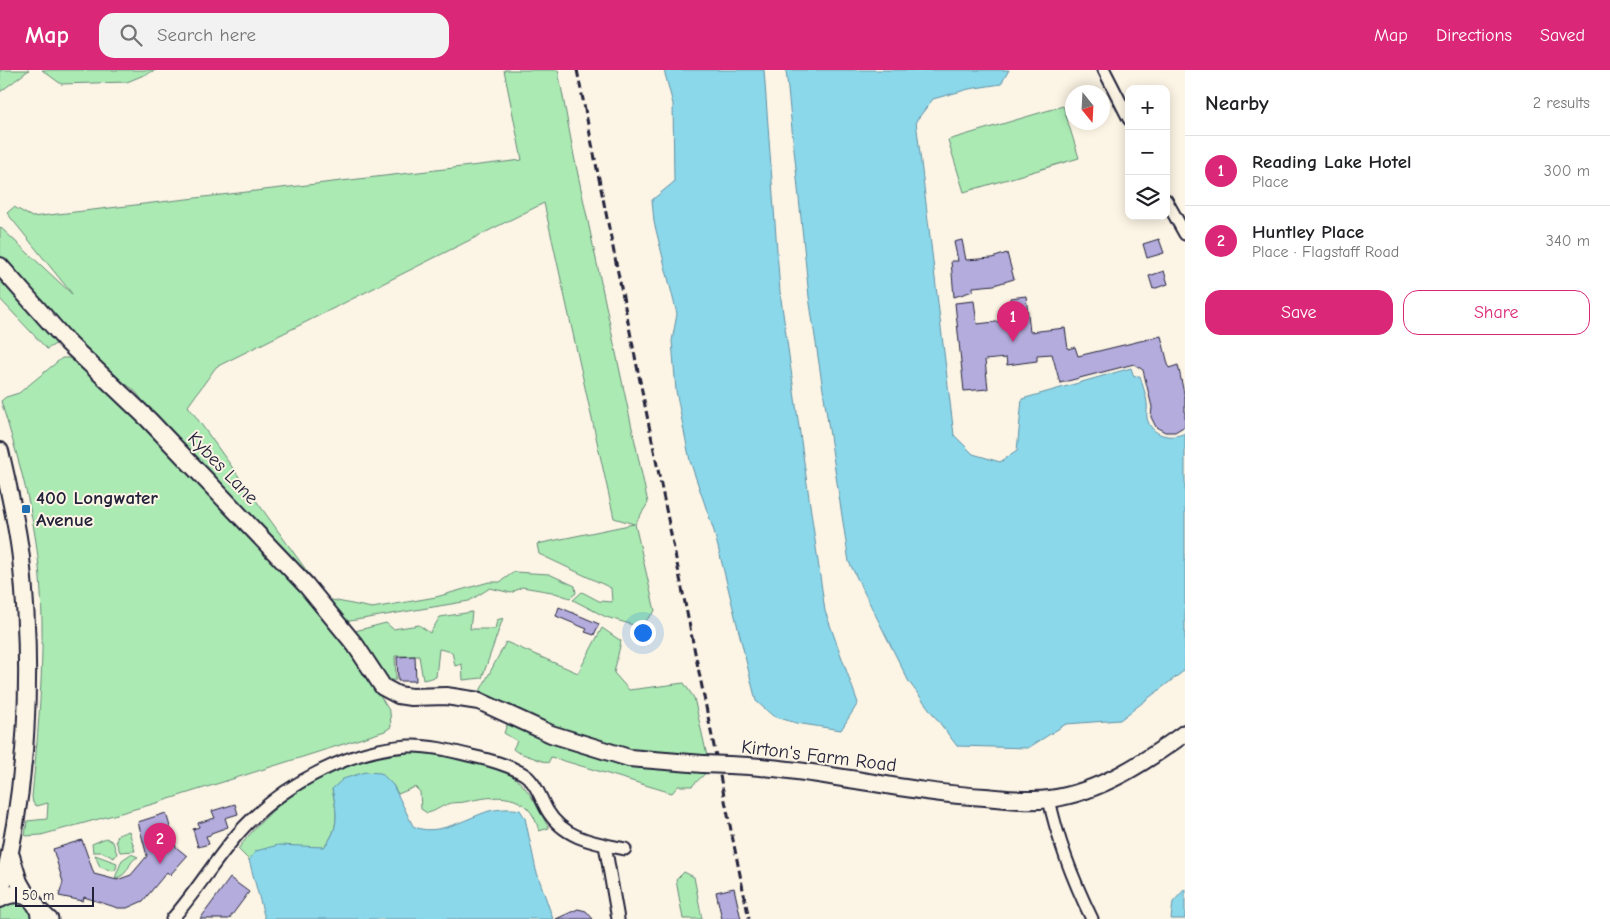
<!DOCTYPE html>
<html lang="en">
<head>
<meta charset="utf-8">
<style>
  :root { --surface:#fff; --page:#f2f2f2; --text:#202124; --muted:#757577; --line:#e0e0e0; --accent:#db2777 }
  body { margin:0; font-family:"Comic Neue",sans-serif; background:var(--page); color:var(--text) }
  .controls { position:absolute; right:15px; top:15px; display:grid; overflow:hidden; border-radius:10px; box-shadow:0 2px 12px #0003 }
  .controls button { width:45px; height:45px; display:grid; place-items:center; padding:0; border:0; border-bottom:1px solid var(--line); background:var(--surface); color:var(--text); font:25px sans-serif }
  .compass { position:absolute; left:1065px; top:15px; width:45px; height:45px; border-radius:50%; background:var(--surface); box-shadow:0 2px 12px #0003; rotate:162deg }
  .scale { position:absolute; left:15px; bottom:12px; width:79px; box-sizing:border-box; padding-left:5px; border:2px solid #22223b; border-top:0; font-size:14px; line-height:18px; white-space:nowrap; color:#22223b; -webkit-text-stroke:4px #fcf5e5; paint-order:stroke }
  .you { position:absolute; left:642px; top:562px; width:18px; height:18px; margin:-12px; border:4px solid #fff; border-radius:50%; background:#1a73e8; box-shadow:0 0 0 8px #1a73e833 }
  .badge { display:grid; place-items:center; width:32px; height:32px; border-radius:50%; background:var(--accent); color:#fff; font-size:16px; font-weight:700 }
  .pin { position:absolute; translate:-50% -41px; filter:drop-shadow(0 1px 2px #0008) }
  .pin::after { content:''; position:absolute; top:26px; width:18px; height:15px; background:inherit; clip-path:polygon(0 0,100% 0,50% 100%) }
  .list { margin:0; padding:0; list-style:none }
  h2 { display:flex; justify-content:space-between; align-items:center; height:65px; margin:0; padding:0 20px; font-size:21px }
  h2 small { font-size:16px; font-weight:400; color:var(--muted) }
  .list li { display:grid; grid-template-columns:32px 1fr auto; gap:15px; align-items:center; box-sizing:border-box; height:70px; padding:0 20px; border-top:1px solid var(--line) }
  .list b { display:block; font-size:19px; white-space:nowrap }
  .list p { margin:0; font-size:16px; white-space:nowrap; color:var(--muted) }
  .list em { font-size:16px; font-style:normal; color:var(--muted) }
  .actions { display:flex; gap:10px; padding:15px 20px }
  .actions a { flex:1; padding:11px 0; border:1px solid var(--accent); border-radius:15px; text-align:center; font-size:18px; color:var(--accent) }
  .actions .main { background:var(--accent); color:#fff }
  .icon { flex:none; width:28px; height:28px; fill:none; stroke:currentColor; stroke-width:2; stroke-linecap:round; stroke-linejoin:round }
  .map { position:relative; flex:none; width:1185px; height:849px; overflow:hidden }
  header { display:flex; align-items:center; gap:30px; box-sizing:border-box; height:70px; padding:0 25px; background:var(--accent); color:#fff }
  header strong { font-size:24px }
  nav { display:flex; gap:28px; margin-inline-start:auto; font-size:18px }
  .search { width:350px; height:45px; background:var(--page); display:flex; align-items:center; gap:12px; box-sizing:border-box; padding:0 18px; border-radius:15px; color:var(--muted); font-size:19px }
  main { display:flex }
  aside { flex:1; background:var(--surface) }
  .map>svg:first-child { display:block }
</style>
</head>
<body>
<header>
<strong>Map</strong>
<div class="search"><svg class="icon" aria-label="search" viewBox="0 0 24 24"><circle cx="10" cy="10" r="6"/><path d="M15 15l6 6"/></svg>Search here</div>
<nav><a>Map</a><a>Directions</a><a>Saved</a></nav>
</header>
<main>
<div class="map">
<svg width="1185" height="849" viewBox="0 0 1185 849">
  <rect width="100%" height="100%" fill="#fcf5e5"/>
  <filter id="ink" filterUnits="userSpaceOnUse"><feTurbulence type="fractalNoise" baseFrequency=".02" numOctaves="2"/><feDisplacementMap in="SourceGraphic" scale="10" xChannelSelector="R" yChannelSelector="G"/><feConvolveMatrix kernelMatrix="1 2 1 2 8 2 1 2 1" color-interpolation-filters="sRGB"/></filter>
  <g filter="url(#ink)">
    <!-- green -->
    <g fill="#abebb3" stroke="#668677">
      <polygon points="0,0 29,0 0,22"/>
      <polygon points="42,0 156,0 127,12 61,14"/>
      <path d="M 504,0 L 558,0 L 574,86 L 648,433 L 635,454 L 655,541 L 640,557 L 606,547 L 573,530 L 582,522 L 599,531 L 612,532 L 611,518 L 539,484 L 537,474 L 634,454 L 614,448 L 544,133 L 216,297 L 188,336 L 327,529 L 372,538 L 436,527 L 489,512 L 500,512 L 514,502 L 549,504 L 575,516 L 576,523 L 570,528 L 552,522 L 522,517 L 511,523 L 490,518 L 469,531 L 344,552 L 351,562 L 386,553 L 393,559 L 419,555 L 430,563 L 440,547 L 472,542 L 470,559 L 495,559 L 497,550 L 503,548 L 482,608 L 463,610 L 462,594 L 455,596 L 452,582 L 439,579 L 436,607 L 423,610 L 419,586 L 395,586 L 396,610 L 371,611 L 390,642 L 391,657 L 385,661 L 153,734 L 41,765 L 25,766 L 27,751 L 47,749 L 48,733 L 37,736 L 33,733 L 32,727 C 40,643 48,555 36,472 C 29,424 15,377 1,331 L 6,327 L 19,323 L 62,288 L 74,288 L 161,354 L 135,321 L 87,284 L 0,189 L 0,157 L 73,225 L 7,143 L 14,137 L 32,147 L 522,90 Z"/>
      <polygon points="1063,36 1079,88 964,122 948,70"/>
      <polygon points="0,206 59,272 47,279 0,229"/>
      <polygon points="602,558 621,571 614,603 629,620 684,613 694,628 710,699 692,716 678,716 672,723 551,687 548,693 517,682 513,679 517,671 504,663 508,652 479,623 506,572 578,603"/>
      <path d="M 412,682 C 446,685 503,689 525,718 C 535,730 541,745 549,758 L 539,761 C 529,720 495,725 464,732 C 459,733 453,732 448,734 C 441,736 435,742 427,743 L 421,739 L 420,722 L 415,717 L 398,724 L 393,715 L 332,719 C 337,741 340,759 324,777 L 256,781 L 249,790 L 238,779 C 281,722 339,687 412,682 Z"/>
      <polygon points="129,761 135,781 120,782 116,771 118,765"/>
      <polygon points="106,768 113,772 117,784 114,788 102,782 93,782 92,774"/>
      <path d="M 131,784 L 138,787 C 127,791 130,806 115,808 L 122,790 Z"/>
      <polygon points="95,785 117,793 116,799 113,801 100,797"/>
      <polygon points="684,802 694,807 702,849 683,849 676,810"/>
      <polygon points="23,831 36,849 0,849 0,837 5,832"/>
    </g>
    <!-- water -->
    <g fill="#8bd8ea" stroke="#618fa4">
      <polygon points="664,0 764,0 780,222 825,541 858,633 841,660 796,653 773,646 756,631 714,461 690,391 676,321 672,271 677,244 654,152 652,130 674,112 673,34"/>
      <path d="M 786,0 L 1009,0 L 1001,14 L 969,19 L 933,29 L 916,51 L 954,365 L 973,384 L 1000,392 L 1017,381 L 1022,329 L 1131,298 L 1134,307 L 1140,306 C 1142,314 1146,324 1147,333 C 1148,338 1146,344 1147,348 C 1151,366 1171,370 1185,363 L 1185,600 L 1120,650 L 1066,654 L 1028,678 L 957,676 L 909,612 L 849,492 L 809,227 Z"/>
      <path d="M 365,702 L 381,703 L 393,715 L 413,756 C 435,768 467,748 489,741 C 498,739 510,738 520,740 L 525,748 L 536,800 L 553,849 L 265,849 L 249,790 L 256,781 L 278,775 L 324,777 C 340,759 337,741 332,719 L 343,709 Z"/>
      <polygon points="1185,819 1185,849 1171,849 1173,832"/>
    </g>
    <!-- building -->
    <g fill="#b4acdd" stroke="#22223b">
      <polygon points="1159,169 1164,183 1147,188 1143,174"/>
      <polygon points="962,170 966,190 992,188 1007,183 1014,209 994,215 973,217 973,221 954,227 951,191 958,191 954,172"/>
      <polygon points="1164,201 1168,214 1153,219 1149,206"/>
      <polygon points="1026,226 1030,262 1065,258 1068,279 1075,277 1078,286 1161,266 1169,298 1178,295 1185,328 1185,356 1175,362 1165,362 1156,357 1151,347 1152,337 1143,300 1134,294 1060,313 1052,284 1037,285 1037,291 1007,295 1006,288 985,290 988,319 964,321 955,233 974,231 977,254 1013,250 1010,228"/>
      <polygon points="559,537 599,554 594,565 585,562 587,559 556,546"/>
      <polygon points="415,586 416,611 398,611 397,587"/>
      <polygon points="235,734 238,744 225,748 228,757 211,763 211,765 206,766 209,774 198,777 193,759 199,757 198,753 215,748 212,741"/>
      <polygon points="166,743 176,777 187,786 170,805 167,802 143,831 127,838 118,838 84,827 83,831 59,826 63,812 53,779 82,770 94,804 117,810 131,805 147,786 138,752"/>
      <polygon points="230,808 249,822 229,849 200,849"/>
      <polygon points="734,818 741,849 722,849 716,822"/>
      <polygon points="578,839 586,841 593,849 556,849"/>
    </g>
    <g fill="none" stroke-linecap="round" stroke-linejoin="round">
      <!-- street casing -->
      <g stroke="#22223b" stroke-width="15">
        <g id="street">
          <polyline points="1104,0 1129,49"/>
          <polyline points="1166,130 1185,164"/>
          <path d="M 1049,729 C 1058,772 1073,810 1092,849"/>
          <polyline points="605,775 618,849"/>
          <polyline points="38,836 52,849"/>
          <path d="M 172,849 C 200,818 220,780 250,751 C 289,712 352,679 408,676 C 429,675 452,681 472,686 C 490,690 506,694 522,703 C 535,710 540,727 547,740 C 564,769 595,773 625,779"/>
        </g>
      </g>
      <!-- secondary casing -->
      <g stroke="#22223b" stroke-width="20">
        <g id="secondary">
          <polyline points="0,196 67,272 149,350 306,515 356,576 383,617 398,625 411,627 446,626 479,631 551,664 629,688 703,694"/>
          <path d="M 0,381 C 8,416 17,452 21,488 C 33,600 28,718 0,826"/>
          <path d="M 729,695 C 816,698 899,722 985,727 C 1006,729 1029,732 1050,729 C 1100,722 1145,692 1185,663"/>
          <polyline points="11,786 19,812 27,826"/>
          <path d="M 0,829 C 19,818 38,827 40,849"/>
        </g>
      </g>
      <!-- street -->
      <use href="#street" stroke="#fcf5e5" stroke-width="11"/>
      <!-- secondary -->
      <use href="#secondary" stroke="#fcf5e5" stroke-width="16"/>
      <!-- rail -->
      <polyline stroke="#22223b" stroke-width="3" stroke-dasharray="8 4" stroke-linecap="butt" points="577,0 749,849"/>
      <!-- secondary-bridge casing -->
      <g stroke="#22223b" stroke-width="20" stroke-linecap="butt">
        <polyline id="secondary-bridge" points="703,694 729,695"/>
      </g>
      <!-- secondary-bridge -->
      <use href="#secondary-bridge" stroke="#fcf5e5" stroke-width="16"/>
    </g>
  </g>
  <!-- markers -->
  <rect fill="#1f6fb2" stroke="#fcf5e5" stroke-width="2" x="21" y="434" width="10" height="10" rx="2.5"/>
  <g text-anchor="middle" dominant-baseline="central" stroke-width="4" stroke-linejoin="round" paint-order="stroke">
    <!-- street labels -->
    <g font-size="19" fill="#22223b" stroke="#fcf5e5">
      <text transform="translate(223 398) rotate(46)">Kybes Lane</text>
      <text transform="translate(819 686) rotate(7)">Kirton's Farm Road</text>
    </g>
    <!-- poi labels -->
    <g font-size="19" font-weight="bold" fill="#22223b" stroke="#fcf5e5" text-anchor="start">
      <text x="36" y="428">400 Longwater<tspan x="36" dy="22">Avenue</tspan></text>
    </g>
  </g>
</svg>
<div class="controls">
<button>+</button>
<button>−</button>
<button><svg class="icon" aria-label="layers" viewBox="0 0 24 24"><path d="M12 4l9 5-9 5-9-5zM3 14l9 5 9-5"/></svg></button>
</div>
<svg class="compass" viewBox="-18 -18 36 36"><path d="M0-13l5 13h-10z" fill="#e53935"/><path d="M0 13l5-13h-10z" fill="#757577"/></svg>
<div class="scale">50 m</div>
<div class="you"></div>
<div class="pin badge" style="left:1013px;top:272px">1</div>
<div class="pin badge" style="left:160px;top:794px">2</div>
</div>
<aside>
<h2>Nearby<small>2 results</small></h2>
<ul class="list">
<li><span class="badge">1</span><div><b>Reading Lake Hotel</b><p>Place</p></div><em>300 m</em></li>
<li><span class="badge">2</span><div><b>Huntley Place</b><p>Place · Flagstaff Road</p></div><em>340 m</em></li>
</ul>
<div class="actions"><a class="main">Save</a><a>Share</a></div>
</aside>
</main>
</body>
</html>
